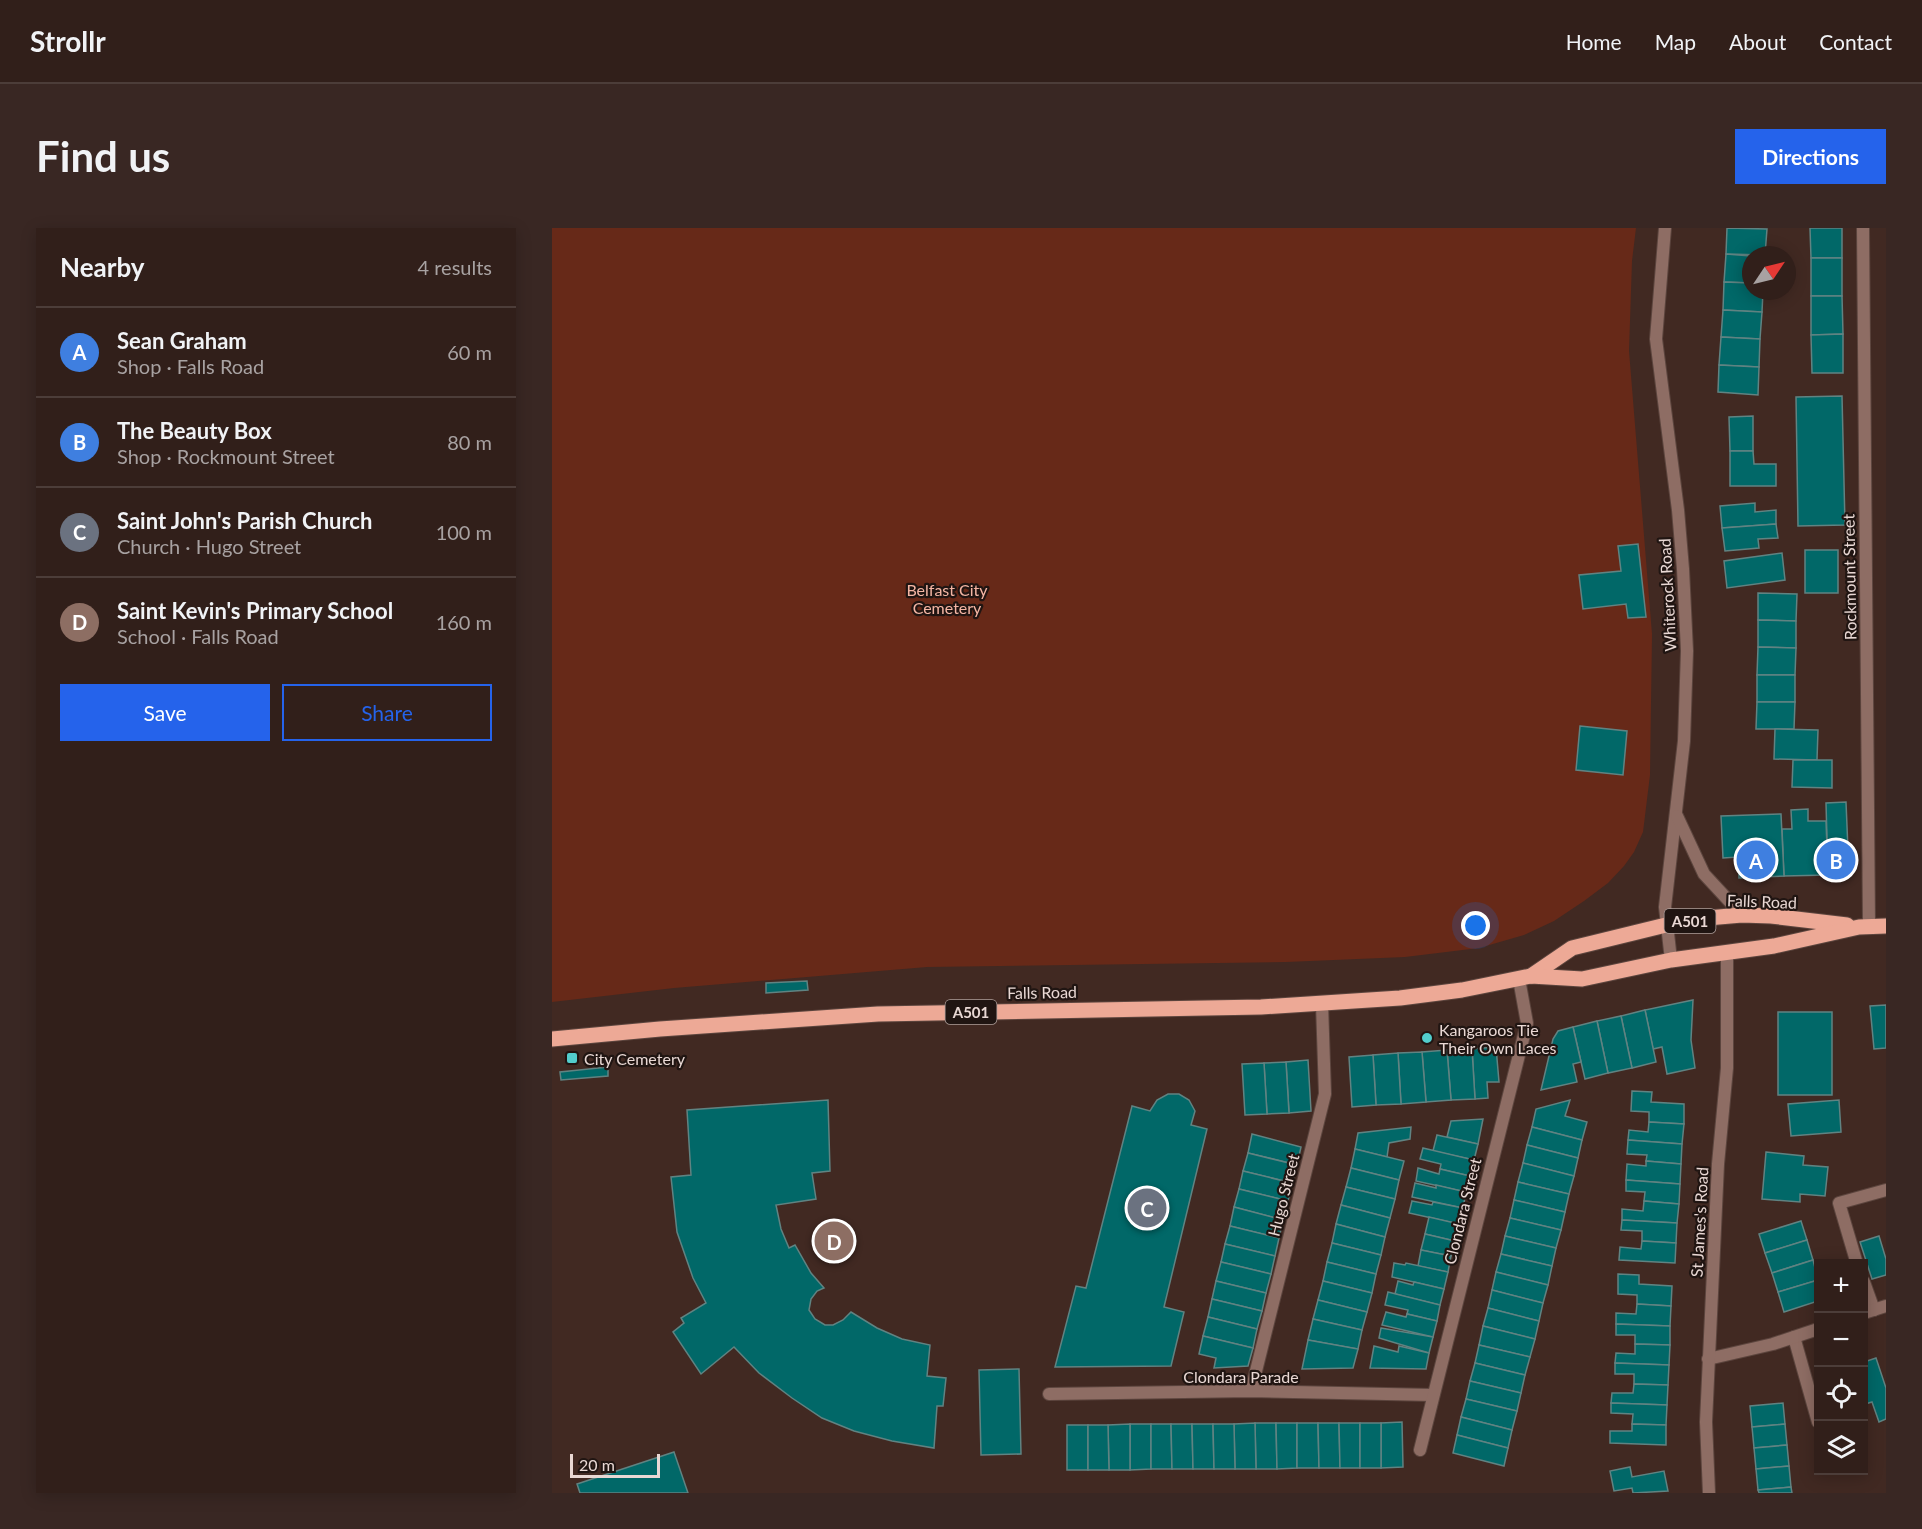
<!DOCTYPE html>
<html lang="en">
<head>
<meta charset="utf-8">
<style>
  :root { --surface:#311f1a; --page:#392723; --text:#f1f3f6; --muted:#a8a2a2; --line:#4c3d39; --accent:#2563eb }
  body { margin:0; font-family:Lato,sans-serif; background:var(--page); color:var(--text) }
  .controls { position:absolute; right:18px; bottom:18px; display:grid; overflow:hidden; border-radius:0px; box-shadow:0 3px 15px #0003 }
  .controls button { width:54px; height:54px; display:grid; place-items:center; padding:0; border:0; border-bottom:2px solid var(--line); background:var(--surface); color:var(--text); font:30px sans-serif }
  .compass { position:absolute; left:1190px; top:18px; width:54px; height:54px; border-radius:50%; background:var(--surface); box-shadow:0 3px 15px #0003; rotate:55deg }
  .scale { position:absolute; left:18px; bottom:15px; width:90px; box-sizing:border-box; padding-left:6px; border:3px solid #e9d8d4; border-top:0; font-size:16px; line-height:21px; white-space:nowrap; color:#e9d8d4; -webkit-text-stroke:4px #201512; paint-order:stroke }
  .you { position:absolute; left:924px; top:698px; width:21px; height:21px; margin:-15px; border:4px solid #fff; border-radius:50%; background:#1a73e8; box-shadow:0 0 0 9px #1a73e833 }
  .badge { display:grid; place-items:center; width:39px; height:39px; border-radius:50%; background:var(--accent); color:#fff; font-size:20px; font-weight:700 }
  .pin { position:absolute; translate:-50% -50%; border:3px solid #fff; box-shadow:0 2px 6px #0006 }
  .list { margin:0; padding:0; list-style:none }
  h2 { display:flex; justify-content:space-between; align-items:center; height:78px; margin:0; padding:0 24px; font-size:26px }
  h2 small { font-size:20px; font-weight:400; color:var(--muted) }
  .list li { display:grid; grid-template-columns:39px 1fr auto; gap:18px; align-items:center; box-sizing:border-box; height:90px; padding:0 24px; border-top:2px solid var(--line) }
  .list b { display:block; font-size:22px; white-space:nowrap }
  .list p { margin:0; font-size:20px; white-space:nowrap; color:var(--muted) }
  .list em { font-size:20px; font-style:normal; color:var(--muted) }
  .actions { display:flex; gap:12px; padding:18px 24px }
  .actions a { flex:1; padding:14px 0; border:2px solid var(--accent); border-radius:0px; text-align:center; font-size:21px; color:var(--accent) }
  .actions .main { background:var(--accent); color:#fff }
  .icon { flex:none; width:33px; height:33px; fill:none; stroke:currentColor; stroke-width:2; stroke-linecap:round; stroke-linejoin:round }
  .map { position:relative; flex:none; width:1334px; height:1265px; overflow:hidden; border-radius:0px }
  header { display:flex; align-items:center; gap:36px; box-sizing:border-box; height:84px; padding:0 30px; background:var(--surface); border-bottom:2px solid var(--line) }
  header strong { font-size:28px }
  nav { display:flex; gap:33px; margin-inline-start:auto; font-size:21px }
  .intro { display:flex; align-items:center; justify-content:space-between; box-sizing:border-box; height:144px; padding:0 36px }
  h1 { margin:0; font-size:42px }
  .button { padding:15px 27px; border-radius:0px; background:var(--accent); color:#fff; font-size:21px; font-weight:700 }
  main { display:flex; gap:36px; padding:0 36px }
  aside { flex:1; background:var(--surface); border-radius:0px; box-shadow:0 3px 15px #0003 }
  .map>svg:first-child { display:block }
</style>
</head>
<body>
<header>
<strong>Strollr</strong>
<nav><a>Home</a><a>Map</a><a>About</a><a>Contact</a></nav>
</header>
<div class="intro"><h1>Find us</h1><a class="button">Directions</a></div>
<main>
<aside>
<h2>Nearby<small>4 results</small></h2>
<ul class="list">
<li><span class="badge" style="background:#3f7fe0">A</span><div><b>Sean Graham</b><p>Shop · Falls Road</p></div><em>60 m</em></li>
<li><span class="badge" style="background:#3f7fe0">B</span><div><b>The Beauty Box</b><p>Shop · Rockmount Street</p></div><em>80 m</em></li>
<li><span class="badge" style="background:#6b7280">C</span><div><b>Saint John's Parish Church</b><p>Church · Hugo Street</p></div><em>100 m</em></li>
<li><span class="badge" style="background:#8d6e63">D</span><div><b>Saint Kevin's Primary School</b><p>School · Falls Road</p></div><em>160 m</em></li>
</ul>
<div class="actions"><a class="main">Save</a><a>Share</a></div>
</aside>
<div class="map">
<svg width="1334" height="1265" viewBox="0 0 1334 1265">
  <rect width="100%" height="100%" fill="#412922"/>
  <!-- green -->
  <polygon fill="#672918" points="0,0 1084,0 1080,33 1077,123 1100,406 1098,547 1091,604 1082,624 1072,638 1056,655 1032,673 1002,693 972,707 927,720 853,729 734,734 375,739 122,760 0,774"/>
  <!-- building -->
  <g fill="#016868" stroke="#608382" stroke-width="1.5">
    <polygon points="1175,0 1215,1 1213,27 1174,26"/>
    <polygon points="1258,0 1290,0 1290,30 1259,30"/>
    <polygon points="1174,26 1199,28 1199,55 1172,54"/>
    <rect x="1259" y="30" width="31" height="38"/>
    <polygon points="1172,54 1199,55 1199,63 1211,63 1210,84 1171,82"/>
    <polygon points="1259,68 1290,68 1291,106 1259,107"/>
    <polygon points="1171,82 1210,84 1208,111 1169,109"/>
    <polygon points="1291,106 1291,145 1260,145 1259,107"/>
    <polygon points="1169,109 1208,111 1207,139 1167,137"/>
    <polygon points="1167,137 1207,139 1206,167 1166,164"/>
    <polygon points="1290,168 1293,297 1246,298 1244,169"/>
    <polygon points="1201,188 1201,223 1178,223 1177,189"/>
    <polygon points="1178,223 1201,223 1202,236 1224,236 1224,258 1178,258"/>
    <polygon points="1203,275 1203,284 1224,282 1224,296 1170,300 1168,278"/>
    <polygon points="1224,296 1226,310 1206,311 1207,320 1173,323 1170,300"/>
    <polygon points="1086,316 1094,389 1076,390 1074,376 1031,381 1027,347 1069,343 1066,318"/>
    <rect x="1253" y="322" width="33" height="43"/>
    <polygon points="1230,325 1233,352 1175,360 1172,333"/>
    <polygon points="1206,365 1245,366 1244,393 1206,392"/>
    <polygon points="1206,392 1244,393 1244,420 1206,419"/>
    <polygon points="1206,419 1244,420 1243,447 1205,447"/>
    <rect x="1205" y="447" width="38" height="27"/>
    <polygon points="1205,474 1243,474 1242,501 1204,501"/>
    <polygon points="1028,498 1075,503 1071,547 1024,542"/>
    <polygon points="1223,501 1266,502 1265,532 1222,531"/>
    <polygon points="1241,532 1280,532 1280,560 1240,559"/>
    <polygon points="1294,574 1297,646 1276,647 1274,575"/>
    <polygon points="1256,581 1256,593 1274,593 1276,647 1232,648 1230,601 1240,601 1239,582"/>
    <polygon points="1229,586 1232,648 1187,650 1186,629 1171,630 1169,588"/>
    <polygon points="255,753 256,762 214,765 214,755"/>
    <polygon points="1141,772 1139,812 1143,840 1115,846 1110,819 1101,821 1093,782"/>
    <polygon points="1334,777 1334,820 1322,821 1318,778"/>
    <polygon points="1093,782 1104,834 1080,840 1069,788"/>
    <rect x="1226" y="784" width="54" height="83"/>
    <polygon points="1069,788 1080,840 1056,845 1045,793"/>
    <polygon points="1045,793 1056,845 1033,851 1021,799"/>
    <polygon points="1021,799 1029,834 1021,836 1025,854 989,862 1001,811 1006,803"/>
    <polygon points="944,819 947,854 935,854 936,870 923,871 920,821"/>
    <polygon points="920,821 923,871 899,872 895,822"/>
    <polygon points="895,822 899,872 874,874 870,824"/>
    <polygon points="870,824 874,874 849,876 846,825"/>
    <polygon points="846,825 849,876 824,877 821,827"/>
    <polygon points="821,827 824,877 800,879 797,829"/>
    <polygon points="756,832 759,883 737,885 734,834"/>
    <polygon points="734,834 737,885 715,886 712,835"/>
    <polygon points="712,835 715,886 693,887 690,836"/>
    <polygon points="56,839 56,848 9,852 8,844"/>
    <polygon points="1080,863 1100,864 1099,874 1132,876 1132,896 1097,894 1097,884 1079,883"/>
    <polygon points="616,866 627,866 637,872 643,883 639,897 655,901 612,1079 632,1084 619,1138 503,1139 524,1058 534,1060 580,878 598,883 605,872"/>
    <polygon points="276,872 278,943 260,945 264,971 224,977 229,1001 237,1020 243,1017 259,1045 272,1060 265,1063 259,1071 257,1082 263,1091 273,1097 281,1097 291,1092 299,1084 325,1100 350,1111 378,1117 375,1148 394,1150 391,1178 385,1178 382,1220 340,1213 302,1203 270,1190 240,1170 207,1145 182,1119 149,1146 121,1104 132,1095 129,1090 154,1075 141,1050 125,1004 119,949 139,947 135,882"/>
    <polygon points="1018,872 1013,888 1035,894 1030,912 980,899 984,881"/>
    <polygon points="1287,872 1289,904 1239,908 1236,876"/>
    <polygon points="931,891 926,916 895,909 899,893"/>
    <polygon points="1097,894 1132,896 1130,916 1076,912 1077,902 1096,904"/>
    <polygon points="859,899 858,911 837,915 835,929 803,921 806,905"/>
    <polygon points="980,899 1030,912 1026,930 975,917"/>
    <polygon points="700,906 749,919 745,937 696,925"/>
    <polygon points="885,907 926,916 922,932 881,923"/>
    <polygon points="1076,912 1130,916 1129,936 1094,933 1095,927 1075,926"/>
    <polygon points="975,917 1026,930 1022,948 971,935"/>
    <polygon points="871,920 922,932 918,948 888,941 889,936 868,931"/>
    <polygon points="803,921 852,933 847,952 799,940"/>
    <polygon points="1214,924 1252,928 1251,937 1276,939 1273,968 1248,966 1248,974 1210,971"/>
    <polygon points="696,925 745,937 740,955 691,943"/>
    <polygon points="1094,933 1129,936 1128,956 1074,952 1075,936 1094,938"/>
    <polygon points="971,935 1022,948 1017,966 966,954"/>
    <polygon points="799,940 847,952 843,971 794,959"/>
    <polygon points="866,940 887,946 888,941 918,948 914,964 864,953"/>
    <polygon points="691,943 740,955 736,973 687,961"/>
    <polygon points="1074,952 1128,956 1127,976 1092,973 1093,964 1074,963"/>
    <polygon points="966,954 1017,966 1013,984 962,972"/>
    <polygon points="863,955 884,960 884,957 914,964 911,980 860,969"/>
    <polygon points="794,959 843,971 838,990 789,977"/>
    <polygon points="687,961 736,973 731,992 682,979"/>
    <polygon points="962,972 1013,984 1009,1002 958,990"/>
    <polygon points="860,973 880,977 881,974 911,980 907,996 857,985"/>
    <polygon points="1092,973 1127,976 1125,995 1070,992 1070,981 1091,983"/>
    <polygon points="789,977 838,990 833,1009 784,996"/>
    <polygon points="682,979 731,992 727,1010 678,998"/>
    <polygon points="877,989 907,996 903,1013 873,1006"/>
    <polygon points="958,990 1009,1002 1004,1020 953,1008"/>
    <polygon points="1070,992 1125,995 1124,1015 1090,1013 1090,1003 1069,1002"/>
    <polygon points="1249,993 1255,1012 1213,1025 1207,1006"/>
    <polygon points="784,996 833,1009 829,1027 780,1015"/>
    <polygon points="678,998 727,1010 723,1028 673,1016"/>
    <polygon points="873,1006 903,1013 899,1028 869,1022"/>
    <polygon points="953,1008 1004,1020 1000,1038 949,1026"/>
    <polygon points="1327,1008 1334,1031 1334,1047 1320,1051 1308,1014"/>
    <polygon points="1255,1012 1261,1032 1220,1045 1213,1025"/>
    <polygon points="1090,1013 1124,1015 1123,1035 1067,1032 1068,1019 1089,1021"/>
    <polygon points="780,1015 829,1027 824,1046 775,1034"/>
    <polygon points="673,1016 723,1028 719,1046 669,1034"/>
    <polygon points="869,1022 899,1028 896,1044 866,1038"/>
    <polygon points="949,1026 1000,1038 996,1057 944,1044"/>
    <polygon points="1261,1032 1266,1052 1226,1064 1220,1045"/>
    <polygon points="669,1034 719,1046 714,1065 664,1053"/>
    <polygon points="775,1034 824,1046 820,1065 771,1053"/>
    <polygon points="842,1035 853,1037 854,1035 896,1044 892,1061 840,1049"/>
    <polygon points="944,1044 996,1057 991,1075 940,1062"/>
    <polygon points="1066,1046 1087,1047 1087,1056 1120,1058 1119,1078 1085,1076 1085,1067 1066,1066"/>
    <polygon points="1266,1052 1266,1073 1232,1084 1226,1064"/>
    <polygon points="664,1053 714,1065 710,1083 660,1071"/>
    <polygon points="771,1053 820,1065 815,1084 766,1072"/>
    <polygon points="846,1053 861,1057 862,1054 892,1061 888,1077 843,1066"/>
    <polygon points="940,1062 991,1075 987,1093 936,1080"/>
    <polygon points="836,1064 888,1077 885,1093 855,1086 856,1082 833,1077"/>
    <polygon points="660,1071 710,1083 705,1101 656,1089"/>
    <polygon points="766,1072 815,1084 810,1102 761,1091"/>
    <polygon points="1085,1076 1119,1078 1118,1098 1064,1096 1064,1085 1084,1086"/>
    <polygon points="936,1080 987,1093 983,1111 931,1098"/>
    <polygon points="834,1084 854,1089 855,1086 885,1093 881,1109 830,1097"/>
    <polygon points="656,1089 705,1101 701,1120 651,1108"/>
    <polygon points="761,1091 810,1102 806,1121 756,1112"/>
    <polygon points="1064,1096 1118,1098 1118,1117 1083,1116 1083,1107 1064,1107"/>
    <polygon points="931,1098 983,1111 978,1129 927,1117"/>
    <polygon points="829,1100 881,1109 877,1125 827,1110"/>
    <polygon points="651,1108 701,1120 696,1138 662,1140 664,1130 647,1126"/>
    <polygon points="756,1112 806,1121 801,1140 750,1141"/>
    <polygon points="1083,1116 1118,1117 1117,1137 1063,1135 1064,1125 1083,1126"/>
    <polygon points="927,1117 978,1129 973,1147 923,1135"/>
    <polygon points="822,1118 846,1124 847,1118 877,1125 874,1141 818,1140"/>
    <polygon points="1324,1130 1334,1160 1334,1191 1327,1194 1320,1174 1313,1176 1312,1172 1312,1134"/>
    <polygon points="923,1135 973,1147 969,1165 918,1153"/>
    <polygon points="1063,1135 1117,1137 1116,1157 1082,1156 1082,1146 1063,1146"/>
    <polygon points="467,1141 469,1226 429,1227 427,1142"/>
    <polygon points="918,1153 969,1165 965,1183 914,1171"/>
    <polygon points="1082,1156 1116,1157 1115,1177 1059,1175 1060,1165 1081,1165"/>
    <polygon points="914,1171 965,1183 960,1202 909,1189"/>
    <polygon points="1059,1175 1115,1177 1114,1197 1080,1196 1081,1186 1059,1185"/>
    <polygon points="1231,1175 1233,1196 1200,1199 1198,1178"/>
    <polygon points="909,1189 960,1202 956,1220 905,1207"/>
    <polygon points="850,1194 851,1239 829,1240 829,1195"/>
    <polygon points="703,1195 724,1195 725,1241 704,1241"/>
    <polygon points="703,1195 704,1241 683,1241 682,1196"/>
    <polygon points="724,1195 745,1195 745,1240 725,1241"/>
    <polygon points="745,1195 766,1195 767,1240 745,1240"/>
    <polygon points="766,1195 787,1195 788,1240 767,1240"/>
    <polygon points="787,1195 808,1195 808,1240 788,1240"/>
    <rect x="808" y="1195" width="21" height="45"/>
    <polygon points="578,1196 599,1196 599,1241 578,1242"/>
    <polygon points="578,1196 578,1242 557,1242 556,1197"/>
    <polygon points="599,1196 619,1196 620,1241 599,1241"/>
    <polygon points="619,1196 640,1196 641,1241 620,1241"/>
    <polygon points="640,1196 661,1196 662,1241 641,1241"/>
    <polygon points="661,1196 682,1196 683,1241 662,1241"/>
    <polygon points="1080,1196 1114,1197 1114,1217 1058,1215 1058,1203 1080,1203"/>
    <polygon points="1233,1196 1235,1217 1202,1220 1200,1199"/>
    <rect x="515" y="1197" width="21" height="45"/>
    <polygon points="536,1197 556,1197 557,1242 536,1242"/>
    <polygon points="905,1207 956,1220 952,1238 901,1225"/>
    <polygon points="1235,1217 1237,1238 1204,1241 1202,1220"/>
    <polygon points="122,1224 136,1265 28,1265 25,1256"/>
    <polygon points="1237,1238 1239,1259 1206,1262 1204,1241"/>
    <polygon points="1078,1239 1080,1249 1112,1243 1116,1263 1081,1265 1080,1260 1062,1263 1058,1243"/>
    <polygon points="1239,1259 1240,1265 1207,1265 1206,1262"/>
  </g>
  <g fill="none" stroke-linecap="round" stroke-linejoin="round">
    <!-- service casing -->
    <g stroke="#5c453e" stroke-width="14">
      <g id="service">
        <polyline points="1305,1036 1287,975 1334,962"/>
        <polyline points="1312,1054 1322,1082"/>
        <polyline points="1242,1109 1266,1194"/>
      </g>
    </g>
    <!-- minor casing -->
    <g stroke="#5c453e" stroke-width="14">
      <g id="minor">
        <polyline points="1311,0 1317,698"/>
        <polyline points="1312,1085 1334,1078"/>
        <polyline points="1156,1131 1221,1116 1266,1101"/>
        <polyline points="699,1163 773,866 770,776"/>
        <polyline points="497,1166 699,1163 881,1167"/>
        <polyline points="868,1222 975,795 967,751"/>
        <polyline points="1157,1265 1154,1194 1166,936 1175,840 1175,724"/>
      </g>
    </g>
    <!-- tertiary casing -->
    <g stroke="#5c453e" stroke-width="14">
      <g id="tertiary">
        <polyline points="1113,0 1104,111 1126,282 1131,341 1135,423 1132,513 1113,679 1119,732"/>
        <polyline points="1125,588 1152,646 1190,687"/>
      </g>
    </g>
    <!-- primary casing -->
    <g stroke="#5c453e" stroke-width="17">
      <g id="primary">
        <polyline points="979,748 1020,720 1114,697 1155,690 1190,687 1219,688 1295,697"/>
        <polyline points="0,811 108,801 326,786 709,779 848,770 910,762 979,748 1030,751 1119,732 1222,718 1307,699 1334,698"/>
      </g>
    </g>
    <!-- service -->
    <use href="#service" stroke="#8e6d64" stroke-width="12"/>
    <!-- minor -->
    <use href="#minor" stroke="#8e6d64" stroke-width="12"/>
    <!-- tertiary -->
    <use href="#tertiary" stroke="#8e6d64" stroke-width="12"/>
    <!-- primary -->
    <use href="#primary" stroke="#eda996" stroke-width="15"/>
  </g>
  <!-- markers -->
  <g fill="#52cdcd" stroke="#201512" stroke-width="2">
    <circle cx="875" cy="810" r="6"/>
    <rect x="14" y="824" width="12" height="12" rx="3"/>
  </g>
  <g text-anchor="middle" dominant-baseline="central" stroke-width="4.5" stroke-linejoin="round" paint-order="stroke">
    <!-- shield labels -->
    <g fill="#201512" stroke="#ad9e9a" stroke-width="1.5">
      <rect x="1112.5" y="681" width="51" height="24" rx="4.5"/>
      <rect x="393.5" y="772" width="51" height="24" rx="4.5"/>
    </g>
    <g font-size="15" font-weight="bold" fill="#e9d8d4">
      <text x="1138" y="693">A501</text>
      <text x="419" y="784">A501</text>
    </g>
    <!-- street labels -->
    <g font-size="16" fill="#e9d8d4" stroke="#201512">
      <text transform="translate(1297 349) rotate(-91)">Rockmount Street</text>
      <text transform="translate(1115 367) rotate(-93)">Whiterock Road</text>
      <text transform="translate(1210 673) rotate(2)">Falls Road</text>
      <text transform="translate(490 764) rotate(-1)">Falls Road</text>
      <text transform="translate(731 967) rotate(-76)">Hugo Street</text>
      <text transform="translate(910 983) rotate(-76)">Clondara Street</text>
      <text transform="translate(1147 994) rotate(-87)">St James's Road</text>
      <text x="689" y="1148">Clondara Parade</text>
    </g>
    <!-- park labels -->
    <g font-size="16" fill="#f5b6a4" stroke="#201512">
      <text x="395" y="361">Belfast City<tspan x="395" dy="18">Cemetery</tspan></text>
    </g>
    <!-- poi labels -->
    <g font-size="16" fill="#e9d8d4" stroke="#201512" text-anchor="start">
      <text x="887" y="801">Kangaroos Tie<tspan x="887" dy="18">Their Own Laces</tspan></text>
      <text x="32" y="830">City Cemetery</text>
    </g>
  </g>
</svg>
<div class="controls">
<button>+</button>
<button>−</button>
<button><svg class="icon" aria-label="locate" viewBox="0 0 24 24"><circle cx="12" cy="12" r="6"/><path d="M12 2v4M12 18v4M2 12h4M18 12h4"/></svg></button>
<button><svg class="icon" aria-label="layers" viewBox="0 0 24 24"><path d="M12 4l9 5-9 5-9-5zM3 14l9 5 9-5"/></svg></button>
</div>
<svg class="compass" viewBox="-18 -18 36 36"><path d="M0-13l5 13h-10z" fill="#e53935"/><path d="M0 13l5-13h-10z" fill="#a8a2a2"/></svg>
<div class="scale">20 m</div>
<div class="you"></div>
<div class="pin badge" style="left:1204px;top:632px;background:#3f7fe0">A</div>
<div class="pin badge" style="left:1284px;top:632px;background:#3f7fe0">B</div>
<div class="pin badge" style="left:595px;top:980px;background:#6b7280">C</div>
<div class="pin badge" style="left:282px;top:1013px;background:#8d6e63">D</div>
</div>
</main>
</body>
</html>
